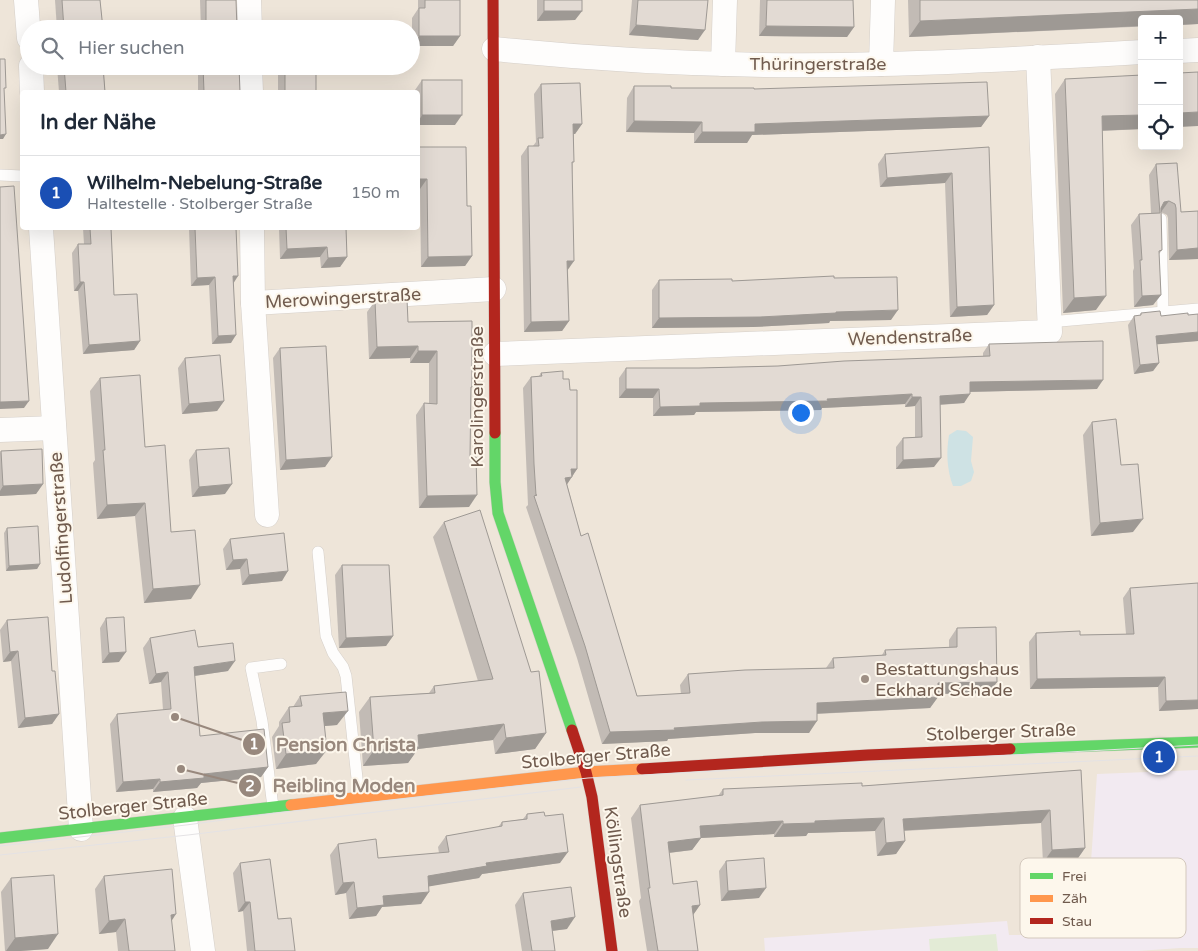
<!DOCTYPE html>
<html lang="de">
<head>
<meta charset="utf-8">
<style>
  :root { --surface:#fff; --page:#f2f2f3; --text:#1f2937; --muted:#747a83; --line:#e0e1e3; --accent:#0f766e }
  body { margin:0; font-family:"Varela Round",sans-serif; background:var(--page); color:var(--text) }
  .controls { position:absolute; right:15px; top:15px; display:grid; overflow:hidden; border-radius:5px; box-shadow:0 5px 20px #0002 }
  .controls button { width:45px; height:45px; display:grid; place-items:center; padding:0; border:0; border-bottom:1px solid var(--line); background:var(--surface); color:var(--text); font:25px sans-serif }
  .you { position:absolute; left:800px; top:412px; width:18px; height:18px; margin:-12px; border:4px solid #fff; border-radius:50%; background:#1a73e8; box-shadow:0 0 0 8px #1a73e833 }
  .badge { display:grid; place-items:center; width:32px; height:32px; border-radius:50%; background:var(--accent); color:#fff; font-size:16px; font-weight:700 }
  .pin { position:absolute; translate:-50% -50%; border:2px solid #fff; box-shadow:0 1px 5px #0006 }
  .list { margin:0; padding:0; list-style:none }
  h2 { display:flex; justify-content:space-between; align-items:center; height:65px; margin:0; padding:0 20px; font-size:21px }
  h2 small { font-size:16px; font-weight:400; color:var(--muted) }
  .list li { display:grid; grid-template-columns:32px 1fr auto; gap:15px; align-items:center; box-sizing:border-box; height:75px; padding:0 20px; border-top:1px solid var(--line) }
  .list b { display:block; font-size:19px; white-space:nowrap }
  .list p { margin:0; font-size:16px; white-space:nowrap; color:var(--muted) }
  .list em { font-size:16px; font-style:normal; color:var(--muted) }
  .icon { flex:none; width:28px; height:28px; fill:none; stroke:currentColor; stroke-width:2; stroke-linecap:round; stroke-linejoin:round }
  .map { position:relative; flex:none; width:1198px; height:951px; overflow:hidden }
  .search { position:absolute; background:var(--surface); box-shadow:0 5px 20px #0002; left:20px; top:20px; width:400px; height:55px; display:flex; align-items:center; gap:12px; box-sizing:border-box; padding:0 18px; border-radius:28px; color:var(--muted); font-size:19px }
  .panel { position:absolute; background:var(--surface); box-shadow:0 5px 20px #0002; left:20px; top:90px; width:400px; height:140px; border-radius:5px }
  .map>svg:first-child { display:block }
</style>
</head>
<body>
<div class="map">
<svg width="1198" height="951" viewBox="0 0 1198 951">
  <rect width="100%" height="100%" fill="#f6f2ea"/>
  <!-- residential -->
  <path fill="#eee5d9" fill-rule="evenodd" d="M 0,0 L 1198,0 L 1198,951 L 0,951 ZM 1142,19 L 1179,19 L 1179,146 L 1142,146 ZM 29,29 L 411,29 L 411,66 L 29,66 ZM 22,92 L 418,92 L 418,228 L 22,228 Z"/>
  <!-- education -->
  <polygon fill="#f2eaf1" points="1198,770 1198,948 1180,948 1138,951 765,951 764,938 1007,921 1009,935 1086,935 1097,774"/>
  <!-- green -->
  <polygon fill="#e3ebd6" points="996,934 998,951 930,951 929,939"/>
  <!-- water -->
  <path fill="#cee2e4" d="M 957,430 L 966,431 L 973,437 L 971,461 L 974,472 L 971,481 L 961,486 L 953,486 C 947,470 946,452 949,435 Z"/>
  <g fill="none" stroke-linecap="round" stroke-linejoin="round">
    <!-- lane casing -->
    <g stroke="#d5cfc9" stroke-width="12">
      <g id="lane">
        <polyline points="0,175 22,176"/>
        <polyline points="1161,219 1163,313"/>
        <polyline points="1049,322 1198,309"/>
        <polyline points="318,552 326,636 333,653 343,667 346,676 359,797"/>
        <polyline points="273,807 262,721 251,668 281,664"/>
      </g>
    </g>
    <!-- street casing -->
    <g stroke="#d5cfc9" stroke-width="25">
      <g id="street">
        <polyline points="26,0 29,38"/>
        <polyline points="249,0 250,29"/>
        <path d="M 494,49 C 623,62 752,68 882,64 C 968,62 1055,57 1142,52"/>
        <polyline points="1179,51 1198,50"/>
        <polyline points="723,64 725,0"/>
        <polyline points="881,64 883,0"/>
        <polyline points="31,66 32,92"/>
        <polyline points="250,66 251,92"/>
        <polyline points="41,228 81,829"/>
        <polyline points="252,228 253,303 267,515"/>
        <polyline points="253,303 494,289"/>
        <polyline points="495,354 1050,332 1038,57"/>
        <polyline points="0,430 54,428"/>
        <polyline points="185,818 203,951"/>
      </g>
    </g>
    <!-- fast casing -->
    <g stroke="#d5cec7" stroke-width="12">
      <g id="fast">
        <polyline points="495,433 495,482 498,513 572,730"/>
        <polyline points="1010,749 1198,742"/>
        <polyline points="0,838 291,805"/>
      </g>
    </g>
    <!-- slow casing -->
    <g stroke="#d5cec7" stroke-width="12">
      <polyline id="slow" points="291,805 586,772 642,769"/>
    </g>
    <!-- jam casing -->
    <g stroke="#d5cec7" stroke-width="12">
      <g id="jam">
        <polyline points="493,0 495,433"/>
        <polyline points="572,730 586,772 592,797 612,951"/>
        <polyline points="642,769 868,755 1010,749"/>
      </g>
    </g>
    <!-- lane -->
    <use href="#lane" stroke="#fefdfc" stroke-width="11"/>
    <!-- street -->
    <use href="#street" stroke="#fefdfc" stroke-width="24"/>
    <!-- fast -->
    <use href="#fast" stroke="#63d668" stroke-width="11"/>
    <!-- slow -->
    <use href="#slow" stroke="#ff974d" stroke-width="11"/>
    <!-- jam -->
    <use href="#jam" stroke="#b3261e" stroke-width="11"/>
    <!-- tram -->
    <g stroke="#e4e2e4" stroke-width="1">
      <polyline points="686,780 1198,756"/>
      <polyline points="0,846 186,825 276,813 588,778 1198,745"/>
      <polyline points="0,855 188,835 581,787"/>
    </g>
  </g>
  <!-- wall -->
  <g fill="#c2bbb5">
    <polygon points="55,0 100,0 103,29 57,29"/>
    <polygon points="200,0 236,0 237,29 201,29"/>
    <polygon points="418,0 460,0 460,36 453,46 412,46 412,18 418,9"/>
    <polygon points="537,0 582,0 582,11 575,20 537,21"/>
    <polygon points="632,0 708,0 698,40 629,35"/>
    <polygon points="760,0 853,0 854,27 847,37 759,36"/>
    <polygon points="908,0 1198,0 1198,24 909,37"/>
    <polygon points="57,66 103,66 105,92 59,92"/>
    <polygon points="201,66 239,66 240,92 198,92 198,72"/>
    <polygon points="281,66 316,66 316,92 278,92 278,70"/>
    <polygon points="1142,75 1142,129 1102,131 1096,310 1063,313 1055,94 1065,79"/>
    <polygon points="422,80 455,125 418,125 418,92 415,92 415,90"/>
    <polygon points="541,84 582,124 575,134 574,134 568,270 569,321 562,331 524,332 521,156 528,146 533,146 536,142 534,94"/>
    <polygon points="634,86 671,88 754,89 989,116 981,127 752,135 747,143 694,143 694,133 626,132 627,98"/>
    <polygon points="989,147 994,305 987,315 950,317 945,183 880,187 878,164 885,154"/>
    <polygon points="418,148 467,206 472,256 465,266 421,267 420,189 418,189"/>
    <polygon points="1156,164 1181,212 1198,211 1198,259 1169,260 1168,218 1167,215 1161,212 1162,250 1159,254 1161,295 1153,305 1134,307 1133,271 1134,268 1131,225 1139,214 1151,213 1149,175"/>
    <polygon points="83,228 111,228 114,295 140,341 134,350 83,354 78,291 74,291 72,253 78,244 84,244"/>
    <polygon points="189,228 236,228 231,343 212,344 209,285 191,286"/>
    <polygon points="279,228 346,228 347,257 340,267 321,268 320,257 280,259"/>
    <polygon points="834,278 891,320 830,321 829,323 753,327 652,328 652,290 659,280 732,281"/>
    <polygon points="375,301 408,322 472,321 469,507 419,508 416,415 424,403 429,403 429,363 410,363 410,358 369,359 367,312"/>
    <polygon points="1141,313 1161,316 1198,341 1157,344 1159,363 1153,371 1134,374 1128,325 1134,316 1140,315"/>
    <polygon points="989,344 1097,389 970,392 964,403 940,405 934,467 896,469 896,447 903,438 915,437 915,406 905,407 905,404 822,408 821,410 696,412 694,415 653,416 653,398 619,398 619,378 626,368 699,368 778,366 983,356 983,353"/>
    <polygon points="280,348 332,457 325,467 280,470 273,358"/>
    <polygon points="185,358 224,401 217,411 182,414 178,368"/>
    <polygon points="541,373 563,379 577,469 567,484 581,536 637,696 681,694 680,685 688,674 826,668 833,658 882,655 885,650 949,648 949,640 957,628 997,682 989,693 938,694 938,697 930,708 817,714 809,733 755,733 668,739 667,741 602,744 577,658 526,507 528,505 523,388 531,377 539,376"/>
    <polygon points="100,378 145,447 191,599 144,603 135,516 97,519 93,463 95,460 90,391"/>
    <polygon points="1092,422 1121,465 1133,532 1091,536 1083,435"/>
    <polygon points="196,450 225,494 192,497 189,460"/>
    <polygon points="1,451 43,484 36,494 0,496 0,453"/>
    <polygon points="444,522 546,733 535,749 495,754 493,740 418,749 408,763 363,766 359,712 370,697 429,693 434,686 478,681 433,537"/>
    <polygon points="7,528 40,564 37,569 6,571 4,533"/>
    <polygon points="230,539 282,581 242,585 240,569 226,570 223,549"/>
    <polygon points="342,565 393,636 386,646 339,648 335,575"/>
    <polygon points="1130,588 1198,709 1159,711 1158,687 1030,689 1029,642 1036,633 1080,635 1126,634 1123,598"/>
    <polygon points="106,618 119,662 102,663 100,628"/>
    <polygon points="7,620 59,714 52,724 18,728 11,661 3,662 0,630"/>
    <polygon points="150,638 198,647 228,671 194,676 200,736 268,767 261,777 201,783 197,788 153,792 153,789 116,792 110,724 117,714 163,710 161,682 149,684 143,648"/>
    <polygon points="300,696 337,725 324,726 316,764 276,769 272,737 279,726 279,722 289,707 293,707"/>
    <polygon points="1081,770 1085,848 1076,861 1043,863 1041,823 904,831 905,841 896,854 877,856 875,831 808,833 806,836 774,837 774,834 701,838 692,850 669,853 673,884 700,905 693,915 698,951 647,951 639,901 641,898 631,818 640,805 718,796 723,789 862,786"/>
    <polygon points="527,814 545,816 560,863 482,874 479,878 428,886 421,904 382,907 376,916 349,919 346,893 335,895 330,855 338,844 378,858 439,853 438,847 446,836 498,827 502,822 523,819"/>
    <polygon points="726,861 759,898 721,901 719,871"/>
    <polygon points="240,863 278,919 295,951 247,951 243,911 238,912 233,873"/>
    <polygon points="104,876 171,921 175,951 118,951 116,932 99,934 95,889"/>
    <polygon points="11,878 48,949 20,951 5,951 1,892"/>
    <polygon points="523,893 567,929 552,931 555,951 522,951 515,905"/>
  </g>
  <!-- shaded-wall -->
  <g fill="#9e9994">
    <polygon points="1198,9 1198,24 1179,25 1179,19 1142,19 1142,26 909,37 920,21"/>
    <polygon points="544,11 582,11 575,20 537,21"/>
    <polygon points="636,25 705,30 698,40 629,35"/>
    <polygon points="766,26 854,27 847,37 759,36"/>
    <polygon points="419,36 460,36 453,46 412,46"/>
    <polygon points="1198,112 1198,126 1179,127 1179,113"/>
    <polygon points="422,115 462,115 455,125 418,125 418,122"/>
    <polygon points="1142,115 1142,129 1092,131 1102,116"/>
    <polygon points="989,116 981,127 752,135 747,143 694,143 702,132 755,124"/>
    <polygon points="634,121 702,122 694,133 626,132"/>
    <polygon points="573,124 582,124 575,134 567,134"/>
    <polygon points="6,134 3,139 0,139 0,135"/>
    <polygon points="952,173 945,183 880,187 887,178"/>
    <polygon points="418,179 427,179 420,189 418,189"/>
    <polygon points="1169,201 1161,212 1159,209 1164,202"/>
    <polygon points="327,247 320,257 280,259 287,249"/>
    <polygon points="1198,248 1198,259 1169,260 1177,250"/>
    <polygon points="472,256 465,266 421,267 428,257"/>
    <polygon points="347,257 340,267 321,268 328,258"/>
    <polygon points="567,261 574,261 567,271"/>
    <polygon points="233,276 238,276 233,284"/>
    <polygon points="215,277 209,285 191,286 197,278"/>
    <polygon points="80,282 84,282 78,291 74,291"/>
    <polygon points="1161,295 1153,305 1134,307 1142,296"/>
    <polygon points="1106,296 1096,310 1063,313 1074,298"/>
    <polygon points="994,305 987,315 950,317 957,307"/>
    <polygon points="898,310 891,320 830,321 829,323 753,327 652,328 659,318"/>
    <polygon points="569,321 562,331 524,332 531,322"/>
    <polygon points="1198,332 1198,341 1149,345 1156,336"/>
    <polygon points="236,335 231,343 212,344 218,336"/>
    <polygon points="140,341 134,350 83,354 89,345"/>
    <polygon points="418,346 410,358 369,359 377,347"/>
    <polygon points="418,351 437,351 429,363 410,363"/>
    <polygon points="1159,363 1153,371 1134,374 1140,365"/>
    <polygon points="1103,380 1097,389 963,392 970,382"/>
    <polygon points="626,389 659,389 653,398 619,398"/>
    <polygon points="912,394 905,404 822,408 821,410 696,412 694,415 653,416 660,407 700,403 827,399"/>
    <polygon points="970,394 964,403 933,405 940,396"/>
    <polygon points="912,397 921,397 915,406 905,407"/>
    <polygon points="29,401 24,408 0,409 0,402"/>
    <polygon points="224,401 217,411 182,414 189,404"/>
    <polygon points="332,457 325,467 280,470 286,460"/>
    <polygon points="941,458 934,467 896,469 903,460"/>
    <polygon points="571,469 577,469 564,489 557,489"/>
    <polygon points="43,484 36,494 0,496 0,491 3,486"/>
    <polygon points="232,484 225,494 192,497 199,487"/>
    <polygon points="477,495 469,507 419,508 427,496"/>
    <polygon points="145,503 135,516 97,519 107,505"/>
    <polygon points="1143,519 1133,532 1091,536 1100,523"/>
    <polygon points="247,559 240,569 226,570 233,560"/>
    <polygon points="40,564 37,569 6,571 9,566"/>
    <polygon points="288,571 282,581 242,585 249,575"/>
    <polygon points="200,585 191,599 144,603 153,589"/>
    <polygon points="393,636 386,646 339,648 346,638"/>
    <polygon points="18,651 11,661 3,662 10,652"/>
    <polygon points="126,652 119,662 102,663 109,653"/>
    <polygon points="235,661 228,671 187,677 194,667"/>
    <polygon points="168,672 161,682 149,684 156,674"/>
    <polygon points="1165,677 1158,687 1030,689 1037,679"/>
    <polygon points="997,682 989,693 930,694 938,683"/>
    <polygon points="938,697 930,708 809,714 817,703"/>
    <polygon points="1198,700 1198,709 1159,711 1166,701"/>
    <polygon points="348,711 337,725 313,727 323,713"/>
    <polygon points="59,714 52,724 18,728 25,718"/>
    <polygon points="817,721 809,733 755,733 668,739 667,741 602,744 610,732 762,722"/>
    <polygon points="504,724 493,740 418,749 408,763 363,766 374,750 418,735"/>
    <polygon points="546,733 535,749 495,754 506,738"/>
    <polygon points="327,750 316,764 276,769 286,754"/>
    <polygon points="268,767 261,777 201,783 197,788 153,792 160,782 204,774"/>
    <polygon points="160,779 153,789 116,792 123,782"/>
    <polygon points="1050,810 1041,823 894,831 903,819"/>
    <polygon points="884,818 875,831 808,833 806,836 774,837 783,824 815,821"/>
    <polygon points="783,821 774,834 701,838 692,850 659,854 668,842 700,826"/>
    <polygon points="905,841 896,854 877,856 886,843"/>
    <polygon points="1085,848 1076,861 1043,863 1052,850"/>
    <polygon points="568,852 560,863 482,874 479,878 420,888 428,876 486,863"/>
    <polygon points="354,882 346,893 335,895 343,883"/>
    <polygon points="766,888 759,898 721,901 728,891"/>
    <polygon points="429,892 421,904 382,907 376,916 349,919 357,908 383,896"/>
    <polygon points="245,902 250,902 243,911 238,912"/>
    <polygon points="700,905 691,918 692,906"/>
    <polygon points="176,914 167,928 171,915"/>
    <polygon points="575,917 567,929 543,932 551,921"/>
    <polygon points="125,919 116,932 99,934 109,921"/>
    <polygon points="58,934 48,949 20,951 6,951 15,938"/>
  </g>
  <!-- building -->
  <g fill="#e2dad3" stroke="#9e9994">
    <polygon points="62,0 100,0 103,29 64,29"/>
    <polygon points="206,0 236,0 237,29 206,29"/>
    <polygon points="425,0 460,0 460,36 419,36 419,8 425,8"/>
    <rect x="544" y="0" width="38" height="11"/>
    <polygon points="638,0 708,0 705,30 636,25"/>
    <polygon points="767,0 853,0 854,27 766,26"/>
    <polygon points="920,0 1198,0 1198,9 920,21"/>
    <polygon points="0,59 5,59 6,88 4,88 6,134 0,135"/>
    <polygon points="64,66 103,66 105,92 66,92"/>
    <polygon points="203,66 239,66 240,92 204,92"/>
    <rect x="285" y="66" width="31" height="26"/>
    <polygon points="1198,72 1198,112 1179,113 1179,73"/>
    <polygon points="1142,75 1142,115 1102,116 1106,296 1074,298 1065,79"/>
    <rect x="422" y="80" width="40" height="35"/>
    <polygon points="987,82 989,116 755,124 755,132 702,132 702,122 634,121 634,86 671,86 671,88 754,88 754,89"/>
    <polygon points="580,83 582,124 573,124 574,162 572,162 574,261 567,261 569,321 531,322 528,146 539,146 538,138 543,138 541,84"/>
    <polygon points="418,147 466,147 467,206 471,206 472,256 428,257 427,179 418,179"/>
    <polygon points="989,147 994,305 957,307 952,173 887,178 885,154"/>
    <polygon points="1177,163 1181,212 1198,211 1198,248 1177,250 1176,208 1175,204 1169,201 1164,202 1161,208 1162,250 1159,251 1161,295 1142,296 1140,260 1142,260 1139,214 1160,213 1156,164"/>
    <polygon points="14,186 29,401 0,402 0,187"/>
    <polygon points="90,228 111,228 114,295 137,294 140,341 89,345 84,282 80,282 78,244 91,244"/>
    <polygon points="195,228 236,228 238,276 233,276 236,335 218,336 215,277 197,278"/>
    <polygon points="286,228 346,228 347,257 328,258 327,247 287,249"/>
    <polygon points="834,276 834,278 897,277 898,310 836,312 836,313 760,317 659,318 659,280 732,279 732,281"/>
    <polygon points="407,299 408,322 472,321 472,387 471,387 470,458 476,457 477,495 427,496 424,403 437,404 437,351 418,351 418,346 377,347 375,301"/>
    <polygon points="1160,311 1161,316 1188,313 1188,315 1198,314 1198,332 1156,336 1159,363 1140,365 1134,316 1141,315 1141,313"/>
    <polygon points="1103,341 1103,380 970,382 970,394 940,396 941,458 903,460 903,438 922,437 921,397 912,397 912,394 827,399 828,401 700,403 700,406 660,407 659,389 626,389 626,368 699,368 778,366 844,361 990,356 989,344"/>
    <polygon points="326,346 332,457 286,460 280,348"/>
    <polygon points="220,355 224,401 189,404 185,358"/>
    <polygon points="563,371 563,379 569,379 570,390 577,390 577,469 571,469 572,477 565,478 581,536 588,533 637,696 690,693 688,674 745,670 834,668 833,658 886,655 885,650 957,647 957,628 996,627 997,682 938,683 938,697 817,703 817,721 762,722 674,728 675,730 610,732 585,646 534,496 537,495 536,495 534,464 531,377 542,376 541,373"/>
    <polygon points="140,375 145,447 165,445 171,532 195,530 200,585 153,589 145,503 107,505 103,450 105,450 100,378"/>
    <polygon points="1116,419 1121,465 1138,464 1143,519 1100,523 1092,422"/>
    <polygon points="229,448 232,484 199,487 196,450"/>
    <polygon points="42,449 43,484 3,486 1,451"/>
    <polygon points="480,510 531,672 539,671 546,733 506,738 504,724 418,735 419,747 374,750 370,697 435,693 434,686 493,679 444,522"/>
    <polygon points="38,526 40,564 9,566 7,528"/>
    <polygon points="284,533 288,571 249,575 247,559 233,560 230,539"/>
    <polygon points="342,565 389,565 393,636 346,638"/>
    <polygon points="1198,583 1198,700 1166,701 1165,677 1037,679 1036,633 1080,631 1080,635 1134,634 1130,588"/>
    <polygon points="48,617 52,671 55,671 59,714 25,718 18,651 10,652 7,620"/>
    <polygon points="124,617 126,652 109,653 106,618"/>
    <polygon points="195,630 198,647 233,643 235,661 194,667 200,736 264,729 268,767 204,774 204,778 160,782 160,779 123,782 117,714 171,709 168,672 156,674 150,638"/>
    <polygon points="346,692 348,711 323,713 327,750 286,754 282,723 290,722 289,707 302,706 300,696"/>
    <polygon points="1081,770 1085,848 1052,850 1050,810 903,819 905,841 886,843 884,818 815,821 815,823 783,824 783,821 700,826 701,838 668,842 673,884 697,881 700,905 692,906 698,951 658,951 648,888 650,888 640,805 723,795 723,789 862,783 862,786"/>
    <polygon points="544,812 545,816 563,814 568,852 486,863 487,866 428,876 429,892 383,896 384,905 357,908 354,882 343,883 338,844 376,839 378,858 449,852 446,836 502,826 502,822 527,819 527,814"/>
    <polygon points="764,858 766,888 728,891 726,861"/>
    <polygon points="270,859 278,919 291,918 295,951 255,951 250,902 245,902 240,863"/>
    <polygon points="172,869 176,914 171,915 175,951 129,951 125,919 109,921 104,876"/>
    <polygon points="54,875 58,934 15,938 11,878"/>
    <polygon points="571,887 575,917 551,921 555,951 532,951 523,893"/>
  </g>
  <!-- markers -->
  <circle fill="#9f9085" stroke="#fdf7ec" stroke-width="2" cx="865" cy="679" r="5"/>
  <g text-anchor="middle" dominant-baseline="central" stroke-width="4" stroke-linejoin="round" paint-order="stroke">
    <!-- street labels -->
    <g font-size="18" fill="#705b4e" stroke="#fdf7ec">
      <text x="818" y="64">Thüringerstraße</text>
      <text transform="translate(343 298) rotate(-3)">Merowingerstraße</text>
      <text transform="translate(910 337) rotate(-2)">Wendenstraße</text>
      <text transform="translate(477 397) rotate(-90)">Karolingerstraße</text>
      <text transform="translate(61 528) rotate(-94)">Ludolfingerstraße</text>
      <text transform="translate(1001 732) rotate(-2)">Stolberger Straße</text>
      <text transform="translate(596 756) rotate(-5)">Stolberger Straße</text>
      <text transform="translate(133 806) rotate(-6)">Stolberger Straße</text>
      <text transform="translate(618 862) rotate(82)">Köllingstraße</text>
    </g>
    <!-- poi labels -->
    <g font-size="18" fill="#705b4e" stroke="#fdf7ec" text-anchor="start">
      <text x="875" y="669">Bestattungshaus<tspan x="875" dy="21">Eckhard Schade</tspan></text>
    </g>
  </g>
  <!-- legend -->
  <rect x="1020" y="858" width="166" height="80" rx="8" fill="#fdf7ec" stroke="#d3c8bd" stroke-width="1"/>
  <rect x="1030" y="873" width="23" height="6" fill="#63d668"/>
  <rect x="1030" y="895" width="23" height="7" fill="#ff974d"/>
  <rect x="1030" y="918" width="23" height="6" fill="#b3261e"/>
  <g font-size="14" fill="#705b4e">
    <text x="1062" y="881">Frei</text>
    <text x="1062" y="903">Zäh</text>
    <text x="1062" y="926">Stau</text>
  </g>
  <!-- callouts -->
  <path fill="none" stroke="#98887d" stroke-width="2" d="M175 717L254 744M181 769L250 786"/>
  <g fill="#98887d" stroke="#fdf7ec" stroke-width="2">
    <circle cx="175" cy="717" r="5"/>
    <circle cx="181" cy="769" r="5"/>
    <circle cx="254" cy="744" r="12"/>
    <circle cx="250" cy="786" r="12"/>
  </g>
  <g font-size="15" text-anchor="middle" font-weight="bold" fill="#fff">
    <text x="254" y="749">1</text>
    <text x="250" y="791">2</text>
  </g>
  <g font-size="19" text-anchor="middle" font-weight="bold" fill="#98887d" stroke="#fdf7ec" stroke-width="4" stroke-linejoin="round" paint-order="stroke">
    <text x="346" y="751">Pension Christa</text>
    <text x="344" y="792">Reibling Moden</text>
  </g>
</svg>
<div class="controls">
<button>+</button>
<button>−</button>
<button><svg class="icon" aria-label="locate" viewBox="0 0 24 24"><circle cx="12" cy="12" r="6"/><path d="M12 2v4M12 18v4M2 12h4M18 12h4"/></svg></button>
</div>
<div class="you"></div>
<div class="pin badge" style="left:1159px;top:757px;background:#1a4fb4">1</div>
<div class="search"><svg class="icon" aria-label="search" viewBox="0 0 24 24"><circle cx="10" cy="10" r="6"/><path d="M15 15l6 6"/></svg>Hier suchen</div>
<section class="panel">
<h2>In der Nähe<small></small></h2>
<ul class="list">
<li><span class="badge" style="background:#1a4fb4">1</span><div><b>Wilhelm-Nebelung-Straße</b><p>Haltestelle · Stolberger Straße</p></div><em>150 m</em></li>
</ul>
</section>
</div>
</body>
</html>
